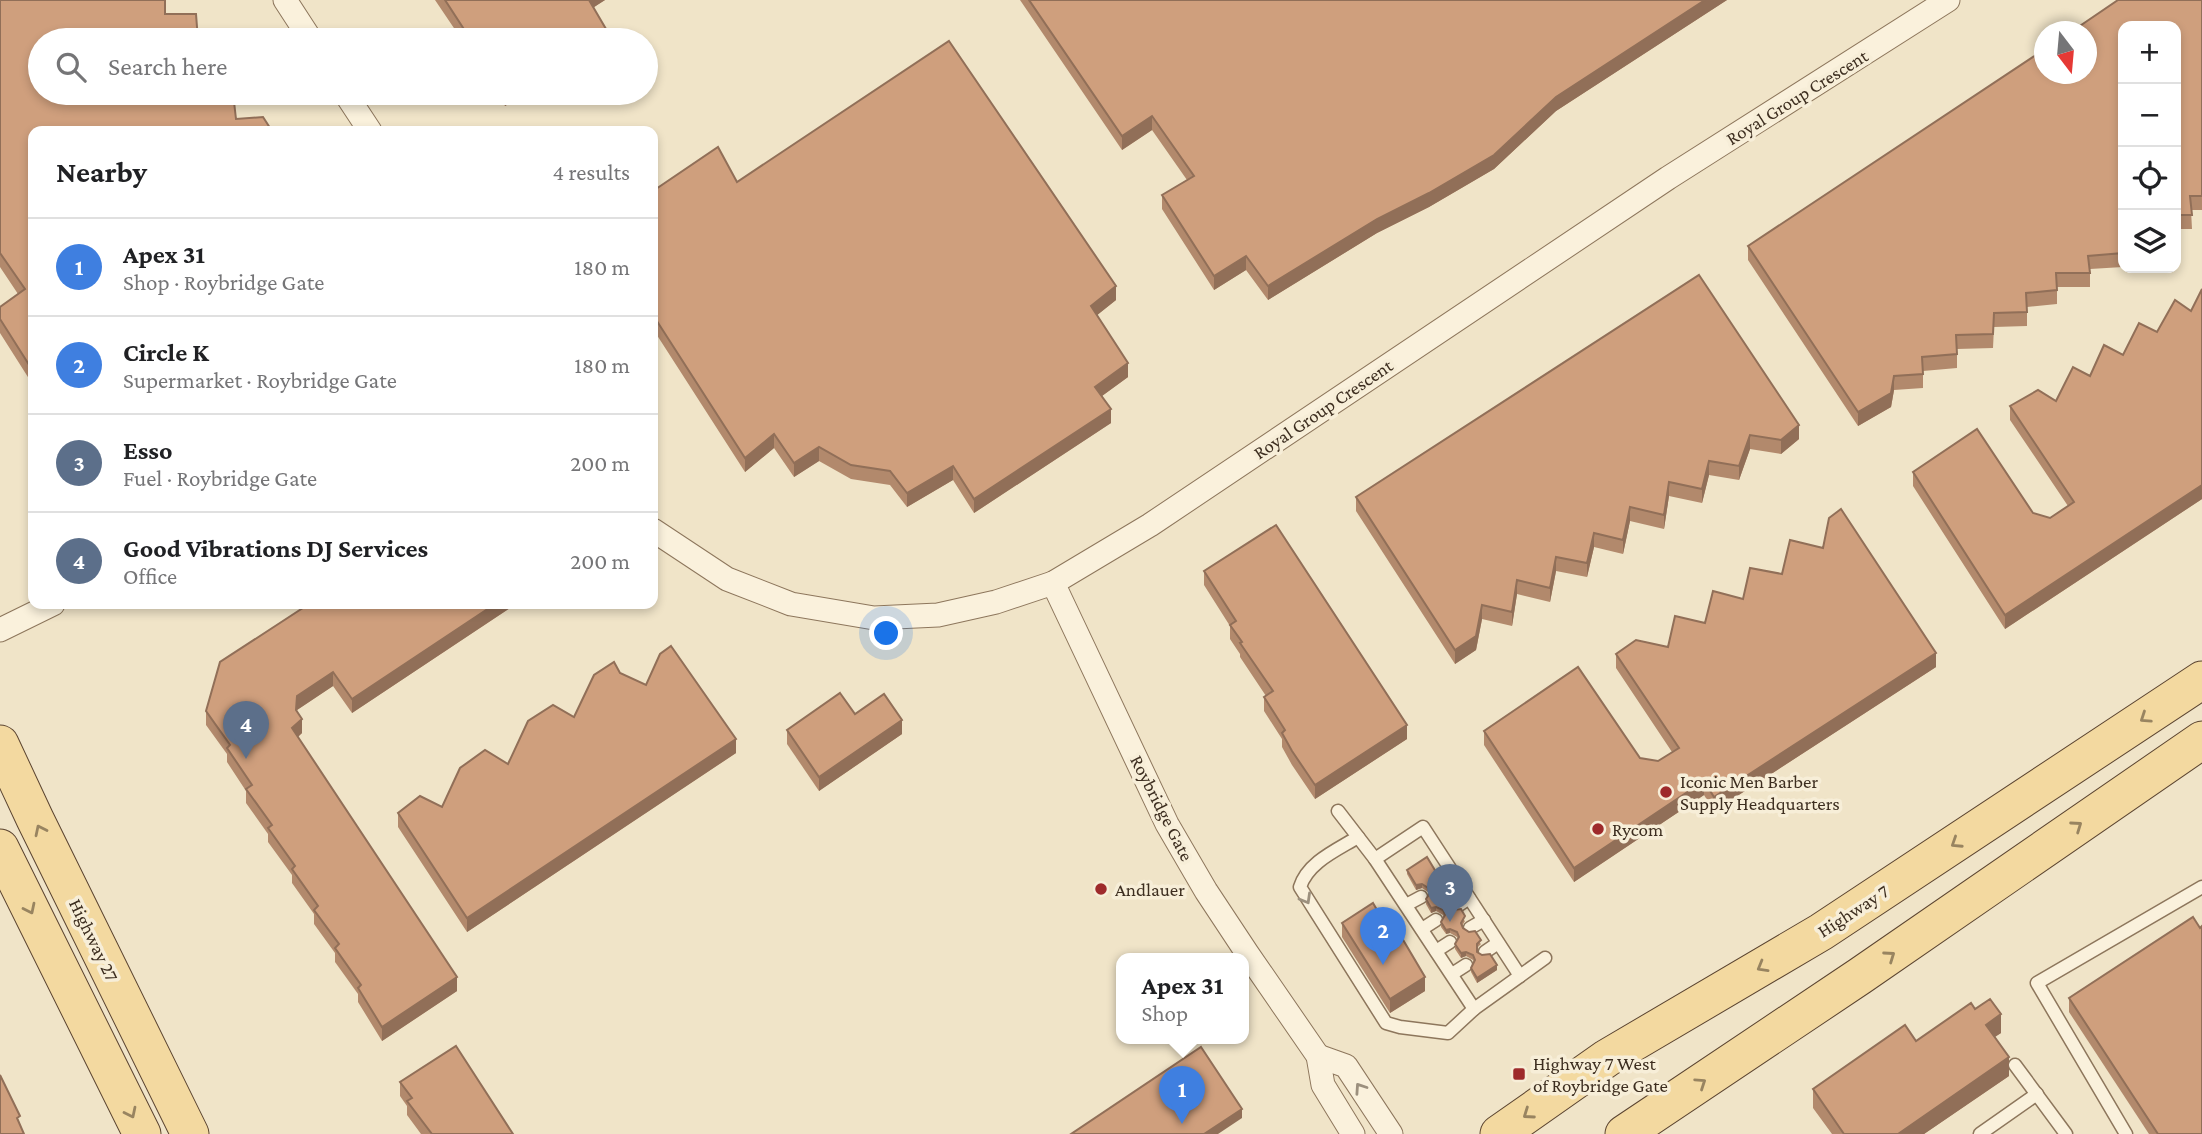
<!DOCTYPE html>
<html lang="en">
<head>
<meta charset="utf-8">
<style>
  :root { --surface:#fff; --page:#f6f6f6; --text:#202124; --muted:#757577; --line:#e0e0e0; --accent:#9e2a2b }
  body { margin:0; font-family:"Crimson Pro",serif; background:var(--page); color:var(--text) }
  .controls { position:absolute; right:21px; top:21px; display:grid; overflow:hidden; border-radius:14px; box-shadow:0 4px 10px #0003 }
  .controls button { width:63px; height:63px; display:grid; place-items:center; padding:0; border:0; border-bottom:2px solid var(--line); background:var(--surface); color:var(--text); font:35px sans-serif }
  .compass { position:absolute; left:2034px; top:21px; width:63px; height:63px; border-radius:50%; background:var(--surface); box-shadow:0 4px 10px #0003; rotate:164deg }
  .you { position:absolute; left:887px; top:634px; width:24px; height:24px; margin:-18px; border:5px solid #fff; border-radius:50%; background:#1a73e8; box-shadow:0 0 0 10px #1a73e833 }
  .badge { display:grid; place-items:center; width:46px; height:46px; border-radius:50%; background:var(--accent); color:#fff; font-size:23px; font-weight:700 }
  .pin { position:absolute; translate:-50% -58px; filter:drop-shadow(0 2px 4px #0008) }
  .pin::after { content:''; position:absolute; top:37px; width:24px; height:21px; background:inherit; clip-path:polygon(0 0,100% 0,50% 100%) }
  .popup { position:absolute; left:1116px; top:953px; width:133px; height:91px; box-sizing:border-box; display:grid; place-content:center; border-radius:14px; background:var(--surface); filter:drop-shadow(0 2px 5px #0005); font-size:23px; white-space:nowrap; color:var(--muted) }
  .popup b { font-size:26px; color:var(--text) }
  .popup::after { content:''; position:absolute; left:50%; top:100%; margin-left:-14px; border:14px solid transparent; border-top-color:var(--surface) }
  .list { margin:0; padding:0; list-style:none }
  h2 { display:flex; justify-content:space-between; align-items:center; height:91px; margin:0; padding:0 28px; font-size:30px }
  h2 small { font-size:23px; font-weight:400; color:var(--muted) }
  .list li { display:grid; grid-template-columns:46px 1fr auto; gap:21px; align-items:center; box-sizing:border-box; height:98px; padding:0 28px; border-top:2px solid var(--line) }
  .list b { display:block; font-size:26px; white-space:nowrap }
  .list p { margin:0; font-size:23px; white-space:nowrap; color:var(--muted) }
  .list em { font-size:23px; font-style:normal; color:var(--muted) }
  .icon { flex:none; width:38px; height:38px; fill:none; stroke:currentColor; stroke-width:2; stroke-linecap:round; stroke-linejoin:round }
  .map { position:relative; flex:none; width:2202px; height:1134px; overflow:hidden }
  .search { position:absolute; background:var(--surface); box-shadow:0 4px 10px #0003; left:28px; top:28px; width:630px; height:77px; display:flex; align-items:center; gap:18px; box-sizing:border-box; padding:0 24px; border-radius:38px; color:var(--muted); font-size:26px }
  .panel { position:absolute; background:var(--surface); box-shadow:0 4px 10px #0003; left:28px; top:126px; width:630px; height:483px; border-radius:14px }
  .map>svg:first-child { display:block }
</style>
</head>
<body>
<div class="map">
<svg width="2202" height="1134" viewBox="0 0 2202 1134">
  <rect width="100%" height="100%" fill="#f0e4c8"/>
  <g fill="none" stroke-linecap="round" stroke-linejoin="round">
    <!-- service casing -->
    <g stroke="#8d765c" stroke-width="15">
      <g id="service">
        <polyline points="1338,811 1375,859 1474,1009 1545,958"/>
        <path d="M 1358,837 C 1337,850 1308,862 1300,887 L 1386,1023 L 1400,1027 L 1448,1033 L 1474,1009"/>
        <polyline points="1375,859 1423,827 1520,976"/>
        <polyline points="1441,884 1454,875"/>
        <polyline points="1406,905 1421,897"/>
        <polyline points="1456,907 1469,898"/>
        <polyline points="1470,928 1484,920"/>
        <polyline points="1422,929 1436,920"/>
        <polyline points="1436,951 1450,942"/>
        <polyline points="1485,952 1498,943"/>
        <polyline points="1452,974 1466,965"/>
        <polyline points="2015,1065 2066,1134"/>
        <polyline points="1980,1134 2037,1094"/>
        <polyline points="2126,1134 2037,983 2202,887"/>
      </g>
    </g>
    <!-- minor casing -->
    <g stroke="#8d765c" stroke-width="25">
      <g id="minor">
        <polyline points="285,0 311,40"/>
        <polyline points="345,93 370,131"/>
        <polyline points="653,530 727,579 791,604 874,618 938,615 996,602 1053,583 1150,525 1668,178 1948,0"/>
        <polyline points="1053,583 1167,824 1206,891 1247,953 1318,1056 1323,1085 1353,1134"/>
        <polyline points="0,630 53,604"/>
        <polyline points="1318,1056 1346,1066 1391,1134"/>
      </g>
    </g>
    <!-- primary casing -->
    <g stroke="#5b4430" stroke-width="39">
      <g id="primary">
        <polyline points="0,744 35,819 190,1134"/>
        <polyline points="0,848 142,1134"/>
        <polyline points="1499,1134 1607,1058 1821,932 2202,680"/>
        <polyline points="1624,1134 1860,976 2202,740"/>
      </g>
    </g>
    <!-- service -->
    <use href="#service" stroke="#faf1dc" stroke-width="12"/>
    <!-- minor -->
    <use href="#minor" stroke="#faf1dc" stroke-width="23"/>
    <!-- primary -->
    <use href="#primary" stroke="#f3d9a0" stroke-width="37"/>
  </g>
  <!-- wall -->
  <g fill="#b2896c">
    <polygon points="0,0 40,40 236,119 272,131 33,131 33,385 0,333 0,307 18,294 0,267"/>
    <polygon points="435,0 605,0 594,7 606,40 462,40"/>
    <polygon points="1020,0 1727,0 1556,111 1494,169 1429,207 1377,233 1268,300 1246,270 1214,290 1162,209 1162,195 1187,180 1152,130 1122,150"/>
    <polygon points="2118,0 2202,0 2202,210 2191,210 2192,229 2176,229 2176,26 2123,26 2123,267 2090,269 2090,287 2057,287 2057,304 2027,307 2027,326 1994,327 1993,348 1957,349 1957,368 1923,371 1923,388 1894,390 1891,407 1858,426 1748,260 1748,246 2045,49 2045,74 2087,74 2087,32 2071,32"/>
    <polygon points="496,93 527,93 505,106"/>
    <polygon points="737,182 1116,300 1097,315 1128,377 1102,396 1111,423 974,513 953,480 907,507 890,485 851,479 819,461 794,477 774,448 745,472 653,329 653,191"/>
    <polygon points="1699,275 1799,439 1781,454 1750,449 1739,480 1709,475 1702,503 1669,496 1664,529 1630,521 1623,554 1594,547 1587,577 1556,571 1550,602 1517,594 1512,626 1482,619 1476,650 1455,664 1356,511 1356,497"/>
    <polygon points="2202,289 2202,499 2005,629 1913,486 1913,472 2033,513 2050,518 2068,506 2010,420 2010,406 2056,401 2123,355 2191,311"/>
    <polygon points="1204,571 1407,739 1315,799 1292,765 1282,747 1282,739 1264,711 1264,697 1266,696 1240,657 1240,654 1230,639 1230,626 1204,585"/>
    <polygon points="309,604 516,604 352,713 333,686 297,710 302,733 298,737 457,991 382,1041 358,1002 358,994 335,962 335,953 314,924 314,914 292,883 292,875 268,842 268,834 246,803 246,791 227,762 227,754 206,725 206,711"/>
    <polygon points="1705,623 1936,667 1714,811 1704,795 1574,882 1484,745 1484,731 1658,761 1672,752 1616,668 1616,654 1668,647"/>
    <polygon points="620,673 736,753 467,932 398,827 398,813 442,807 508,764 574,717"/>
    <polygon points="855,714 902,734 819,791 787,744 787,730"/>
    <polygon points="1407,870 1436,877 1433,880 1433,884 1451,900 1448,903 1448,907 1465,921 1462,926 1463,928 1481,944 1477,948 1477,952 1497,970 1477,983 1471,972 1471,968 1474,962 1473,960 1466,956 1461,958 1455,949 1455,944 1458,939 1457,937 1450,933 1446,934 1441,927 1441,922 1444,917 1443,915 1436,911 1431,913 1426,904 1426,899 1429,895 1428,892 1422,888 1416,890 1407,874"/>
    <polygon points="1342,923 1425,991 1390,1013 1342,937"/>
    <polygon points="2069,998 2202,1134 2149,1134 2069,1012"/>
    <polygon points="1975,1009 2001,1033 1994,1037 2009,1076 1924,1134 1832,1134 1813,1108 1813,1089 1916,1041"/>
    <polygon points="400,1082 513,1134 421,1134 407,1115 407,1106 400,1096"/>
  </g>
  <!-- shaded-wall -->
  <g fill="#916f58">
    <polygon points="588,0 605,0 588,11"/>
    <polygon points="1705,0 1727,0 1556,111 1494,169 1429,207 1377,233 1268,300 1268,286 1556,97"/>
    <polygon points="606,29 606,40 588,40"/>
    <polygon points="505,93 527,93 505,106"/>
    <polygon points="1152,116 1152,130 1122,150 1122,136"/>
    <polygon points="1246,256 1246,270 1214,290 1214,276"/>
    <polygon points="1116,286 1116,300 1091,320 1091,306"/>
    <polygon points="1128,363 1128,377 1095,401 1095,387"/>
    <polygon points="1894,376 1894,390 1891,407 1858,426 1858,412"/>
    <polygon points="1111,409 1111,423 974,513 974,499"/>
    <polygon points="1799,425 1799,439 1781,454 1781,440"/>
    <polygon points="774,434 774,448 745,472 745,458"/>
    <polygon points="1750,435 1750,449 1739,480 1739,466"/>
    <polygon points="819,447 819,461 794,477 794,463"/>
    <polygon points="1709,461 1709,475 1702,503 1702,489"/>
    <polygon points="953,466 953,480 907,507 907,493"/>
    <polygon points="1669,482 1669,496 1664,529 1664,515"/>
    <polygon points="2202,485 2202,499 2005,629 2005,615"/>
    <polygon points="1630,507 1630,521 1623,554 1623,540"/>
    <polygon points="1594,533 1594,547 1587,577 1587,563"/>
    <polygon points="1556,557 1556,571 1550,602 1550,588"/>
    <polygon points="1517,580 1517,594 1512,626 1512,612"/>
    <polygon points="495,604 516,604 352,713 352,699"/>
    <polygon points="1482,605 1482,619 1476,650 1455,664 1455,650"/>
    <polygon points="1936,653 1936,667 1714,811 1714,797"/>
    <polygon points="333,672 333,686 297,710 296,724 297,696"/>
    <polygon points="302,719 302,733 292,742 292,728"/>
    <polygon points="902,720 902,734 819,791 819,777"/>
    <polygon points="1407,725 1407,739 1315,799 1315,785"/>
    <polygon points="736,739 736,753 467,932 467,918"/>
    <polygon points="1704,781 1704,795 1574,882 1574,868"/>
    <polygon points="1422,884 1422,888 1416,890 1416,885"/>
    <polygon points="1436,907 1436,911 1431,913 1431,908"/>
    <polygon points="1450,929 1450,933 1446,934 1446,930"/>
    <polygon points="1466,952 1466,956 1461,958 1461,953"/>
    <polygon points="1497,965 1497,970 1477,983 1477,978"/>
    <polygon points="457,977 457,991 382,1041 382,1027"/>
    <polygon points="1425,977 1425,991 1390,1013 1390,999"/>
    <polygon points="2001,1014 2001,1033 1986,1043 1986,1025"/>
    <polygon points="2009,1057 2009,1076 1924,1134 1898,1134"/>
    <polygon points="1242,1109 1242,1118 1218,1134 1204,1134"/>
  </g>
  <!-- building -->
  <g fill="#cf9f7d" stroke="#916f58" stroke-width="2">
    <polygon points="0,0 165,0 165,14 196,14 198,40 40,40 40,93 233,93 236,119 263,117 272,131 33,131 33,371 0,319 0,307 25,289 0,253"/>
    <polygon points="445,0 589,0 606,29 588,40 471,40"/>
    <polygon points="1029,0 1705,0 1556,97 1494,155 1429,193 1377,219 1268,286 1246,256 1214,276 1162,195 1194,176 1152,116 1122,136"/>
    <polygon points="2118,0 2202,0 2202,196 2190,196 2192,215 2176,215 2176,26 2123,26 2123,253 2088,256 2090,273 2056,273 2057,290 2026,293 2027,312 1994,313 1993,334 1956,335 1957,354 1922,357 1923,374 1894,376 1891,393 1858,412 1748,246 2045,49 2045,74 2087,74 2087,32 2071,32"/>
    <polygon points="949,41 1116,286 1091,306 1128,363 1095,387 1111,409 974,499 953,466 907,493 890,471 851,465 819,447 794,463 774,434 745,458 653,315 653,191 718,147 737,182"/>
    <polygon points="1699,275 1799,425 1781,440 1750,435 1739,466 1709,461 1702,489 1669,482 1664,515 1630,507 1623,540 1594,533 1587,563 1556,557 1550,588 1517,580 1512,612 1482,605 1476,636 1455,650 1356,497"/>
    <polygon points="2202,289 2202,485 2005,615 1913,472 1977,429 2033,513 2050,518 2074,502 2010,406 2038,390 2056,401 2073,367 2090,376 2104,345 2123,355 2139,323 2157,332 2175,300 2191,311"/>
    <polygon points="1841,509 1936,653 1714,797 1704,781 1574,868 1484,731 1578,667 1640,758 1658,761 1679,748 1616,654 1636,640 1668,647 1675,616 1705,623 1713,591 1743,599 1750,568 1782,574 1790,540 1823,548 1829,518"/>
    <polygon points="1276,525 1407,725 1315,785 1292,751 1282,733 1285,730 1264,697 1273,691 1240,643 1242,642 1230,625 1236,621 1204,571"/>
    <polygon points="309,604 495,604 352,699 333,672 297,696 296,710 302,719 292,728 457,977 382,1027 358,988 361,985 335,948 339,944 314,910 318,906 292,869 295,866 268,828 272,825 246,789 252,785 227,748 230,745 206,711 220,662"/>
    <polygon points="671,646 736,739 467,918 398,813 420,796 442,807 460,768 485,750 508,764 528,721 553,705 574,717 594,675 614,662 620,673 646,685 660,654"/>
    <polygon points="840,693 855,714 884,694 902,720 819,777 787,730"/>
    <polygon points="1427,857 1436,872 1433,876 1433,884 1438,887 1446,886 1451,895 1448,899 1448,907 1453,910 1461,909 1465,916 1461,923 1463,928 1469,932 1475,931 1481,940 1477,944 1477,952 1482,955 1490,954 1497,965 1477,978 1471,968 1475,960 1473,955 1466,952 1461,953 1455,944 1459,937 1457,932 1450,929 1446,930 1441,922 1445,915 1443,910 1436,907 1431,908 1426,899 1430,893 1428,888 1422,884 1416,885 1407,870"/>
    <polygon points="1373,903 1380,915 1386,911 1425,977 1390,999 1342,923"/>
    <polygon points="2193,917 2200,928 2202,926 2202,1134 2158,1134 2069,998"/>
    <polygon points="1990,999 2001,1014 1986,1025 2009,1057 1898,1134 1844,1134 1813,1089 1905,1025 1916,1041 1971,1003 1975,1009"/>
    <polygon points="456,1046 513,1134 432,1134 407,1101 412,1098 400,1082"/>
    <polygon points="1201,1047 1242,1109 1204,1134 1071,1134"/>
    <polygon points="0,1075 20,1116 17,1118 24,1134 0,1134"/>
  </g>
  <!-- one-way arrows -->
  <defs><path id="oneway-chevron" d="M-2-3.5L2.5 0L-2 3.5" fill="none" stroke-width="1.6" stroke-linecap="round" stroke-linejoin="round" transform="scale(1.75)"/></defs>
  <g stroke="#988460">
    <use href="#oneway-chevron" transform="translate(2145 718) rotate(146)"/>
    <use href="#oneway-chevron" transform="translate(2077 826) rotate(-35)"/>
    <use href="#oneway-chevron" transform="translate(40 830) rotate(-116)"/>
    <use href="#oneway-chevron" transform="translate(1956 843) rotate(147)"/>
    <use href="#oneway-chevron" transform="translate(30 909) rotate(64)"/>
    <use href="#oneway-chevron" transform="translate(1890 956) rotate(-35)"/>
    <use href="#oneway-chevron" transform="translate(1762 967) rotate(150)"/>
    <use href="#oneway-chevron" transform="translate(1701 1083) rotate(-34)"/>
    <use href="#oneway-chevron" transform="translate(131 1113) rotate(64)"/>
    <use href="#oneway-chevron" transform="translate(1528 1114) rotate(145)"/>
  </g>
  <g stroke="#9c907e">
    <use href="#oneway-chevron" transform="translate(1306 899) rotate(60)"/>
    <use href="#oneway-chevron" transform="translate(1360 1088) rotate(-124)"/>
  </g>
  <!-- markers -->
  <g fill="#9e2a2b" stroke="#f7eed8" stroke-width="2.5">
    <circle cx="1666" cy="792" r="7"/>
    <circle cx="1598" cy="829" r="7"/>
    <circle cx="1101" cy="889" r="7"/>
    <rect x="1512" y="1067" width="14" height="14" rx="3.5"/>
  </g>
  <g text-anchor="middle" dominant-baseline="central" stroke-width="7" stroke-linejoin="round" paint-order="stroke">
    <!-- street labels -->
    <g font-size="19" fill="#3d2e20" stroke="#f7eed8">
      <text transform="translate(1797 97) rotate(-32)">Royal Group Crescent</text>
      <text transform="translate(1323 409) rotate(-34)">Royal Group Crescent</text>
      <text transform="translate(1162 808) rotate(63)">Roybridge Gate</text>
      <text transform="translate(1853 911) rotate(-33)">Highway 7</text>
      <text transform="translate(94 940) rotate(64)">Highway 27</text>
    </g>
    <!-- poi labels -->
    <g font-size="19" fill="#3d2e20" stroke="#f7eed8" text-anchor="start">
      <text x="1680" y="781">Iconic Men Barber<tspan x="1680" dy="22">Supply Headquarters</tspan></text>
      <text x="1612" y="829">Rycom</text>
      <text x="1115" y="889">Andlauer</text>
      <text x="1533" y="1063">Highway 7 West<tspan x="1533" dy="22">of Roybridge Gate</tspan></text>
    </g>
  </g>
</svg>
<div class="controls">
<button>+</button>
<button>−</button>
<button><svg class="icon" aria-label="locate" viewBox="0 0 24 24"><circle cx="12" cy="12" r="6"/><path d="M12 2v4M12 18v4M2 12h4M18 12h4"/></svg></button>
<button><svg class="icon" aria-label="layers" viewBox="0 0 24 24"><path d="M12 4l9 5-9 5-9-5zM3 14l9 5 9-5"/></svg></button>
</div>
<svg class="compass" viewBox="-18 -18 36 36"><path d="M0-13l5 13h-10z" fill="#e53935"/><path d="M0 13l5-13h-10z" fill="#757577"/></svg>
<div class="you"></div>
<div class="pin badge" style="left:1182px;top:1124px;background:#3f7fe0">1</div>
<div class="popup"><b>Apex 31</b>Shop</div>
<div class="pin badge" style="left:1383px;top:965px;background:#3f7fe0">2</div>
<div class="pin badge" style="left:1450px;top:922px;background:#5c6f8a">3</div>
<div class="pin badge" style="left:246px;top:759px;background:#5c6f8a">4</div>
<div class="search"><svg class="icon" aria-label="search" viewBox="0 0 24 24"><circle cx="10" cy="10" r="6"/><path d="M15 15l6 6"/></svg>Search here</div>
<section class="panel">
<h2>Nearby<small>4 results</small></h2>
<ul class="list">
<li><span class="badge" style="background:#3f7fe0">1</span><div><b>Apex 31</b><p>Shop · Roybridge Gate</p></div><em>180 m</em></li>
<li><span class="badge" style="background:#3f7fe0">2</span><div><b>Circle K</b><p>Supermarket · Roybridge Gate</p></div><em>180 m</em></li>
<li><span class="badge" style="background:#5c6f8a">3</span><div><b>Esso</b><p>Fuel · Roybridge Gate</p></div><em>200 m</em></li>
<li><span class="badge" style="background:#5c6f8a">4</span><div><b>Good Vibrations DJ Services</b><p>Office</p></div><em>200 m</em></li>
</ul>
</section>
</div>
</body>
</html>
